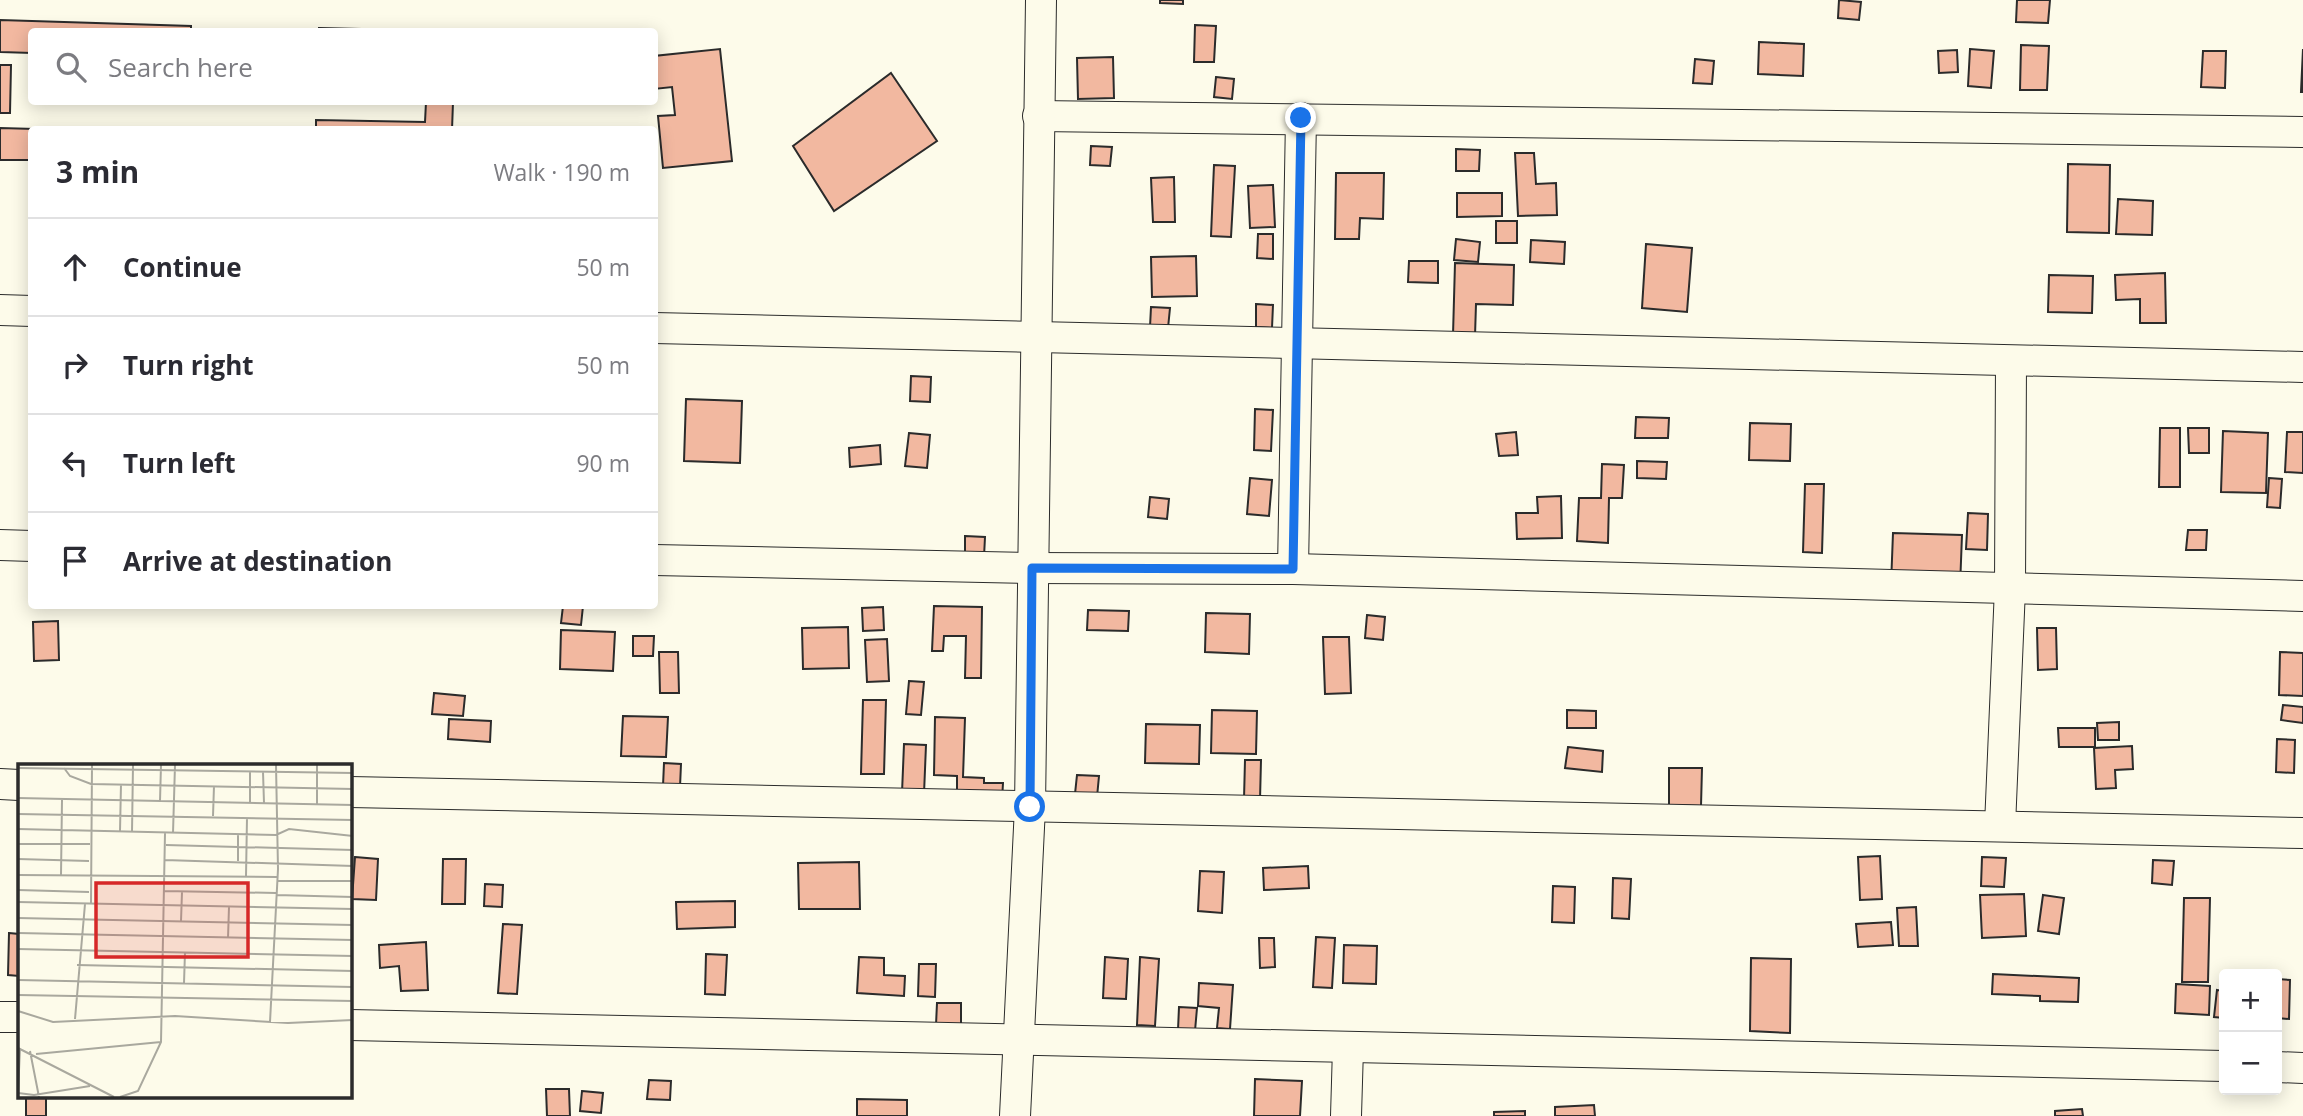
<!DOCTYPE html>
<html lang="en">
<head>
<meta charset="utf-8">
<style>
  :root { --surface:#fff; --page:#f7f7f7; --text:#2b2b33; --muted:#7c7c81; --line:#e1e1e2 }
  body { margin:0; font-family:"Open Sans",sans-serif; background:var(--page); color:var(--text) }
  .controls { position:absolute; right:21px; bottom:21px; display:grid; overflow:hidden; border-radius:7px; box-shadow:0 4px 18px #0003 }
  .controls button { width:63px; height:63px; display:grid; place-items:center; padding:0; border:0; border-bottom:2px solid var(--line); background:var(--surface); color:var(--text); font:35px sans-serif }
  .stop { position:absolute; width:21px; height:21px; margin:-16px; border:5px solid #1a73e8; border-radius:50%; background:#fff }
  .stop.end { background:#1a73e8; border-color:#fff; box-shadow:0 2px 7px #0008 }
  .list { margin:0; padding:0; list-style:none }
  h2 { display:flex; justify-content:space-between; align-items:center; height:91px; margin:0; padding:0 28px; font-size:30px }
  h2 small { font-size:23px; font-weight:400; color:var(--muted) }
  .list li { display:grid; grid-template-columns:46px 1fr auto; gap:21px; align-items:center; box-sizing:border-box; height:98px; padding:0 28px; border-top:2px solid var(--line) }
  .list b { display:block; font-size:26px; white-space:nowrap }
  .list em { font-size:23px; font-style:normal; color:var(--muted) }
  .icon { flex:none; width:38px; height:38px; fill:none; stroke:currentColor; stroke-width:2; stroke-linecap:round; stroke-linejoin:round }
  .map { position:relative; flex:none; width:2303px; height:1116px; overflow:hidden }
  .search { position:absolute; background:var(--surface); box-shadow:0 4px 18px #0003; left:28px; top:28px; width:630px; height:77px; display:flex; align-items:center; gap:18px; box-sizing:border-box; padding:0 24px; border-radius:7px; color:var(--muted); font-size:26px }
  .panel { position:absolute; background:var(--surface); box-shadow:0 4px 18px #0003; left:28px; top:126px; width:630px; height:483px; border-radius:7px }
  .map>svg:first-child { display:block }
</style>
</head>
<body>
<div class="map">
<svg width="2303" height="1116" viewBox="0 0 2303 1116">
  <rect width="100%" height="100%" fill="#fdfbea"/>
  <!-- building -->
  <g fill="#f2b8a0" stroke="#2b2b2b" stroke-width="2">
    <polygon points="1160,0 1183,0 1183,4 1160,3"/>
    <polygon points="1839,0 1861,2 1859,20 1838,18"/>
    <polygon points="2017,0 2050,0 2048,23 2016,22"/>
    <polygon points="0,20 191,26 191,32 32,32 32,53 0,52"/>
    <polygon points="1195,25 1216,26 1214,62 1194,62"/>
    <polygon points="319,28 447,31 319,32"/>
    <polygon points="1759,42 1804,44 1803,76 1758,74"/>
    <polygon points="2021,45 2049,46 2047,90 2020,90"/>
    <polygon points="720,49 732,161 663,168 658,116 675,115 672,87 654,89 654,56"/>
    <polygon points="1970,49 1994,51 1991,88 1968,86"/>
    <polygon points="2303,49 2303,92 2301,92"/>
    <polygon points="1957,50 1958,72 1939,73 1938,51"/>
    <polygon points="2203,51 2226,51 2225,88 2201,87"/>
    <polygon points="1113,57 1114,98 1078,99 1077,58"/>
    <polygon points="1695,59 1714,61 1712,84 1693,83"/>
    <polygon points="0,65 11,65 10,113 0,113"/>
    <polygon points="891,73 937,141 834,211 793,146"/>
    <polygon points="1216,77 1234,79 1232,99 1214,97"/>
    <polygon points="426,102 453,102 452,130 316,130 316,120 425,122"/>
    <polygon points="0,128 71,130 32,130 32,160 0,160"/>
    <polygon points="1091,146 1112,147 1110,166 1090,165"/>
    <polygon points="1456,149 1480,150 1479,171 1456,171"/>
    <polygon points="1515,153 1534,153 1536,184 1556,183 1557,215 1518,216"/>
    <polygon points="2068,164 2110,165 2109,233 2067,232"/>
    <polygon points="1214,165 1235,166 1231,237 1211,236"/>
    <polygon points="1336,173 1384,173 1383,219 1360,218 1359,239 1335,239"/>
    <polygon points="1174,177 1175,222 1153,222 1151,178"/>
    <polygon points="1273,185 1275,227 1250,228 1248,186"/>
    <polygon points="1457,193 1502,193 1502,216 1457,217"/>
    <polygon points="2118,199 2153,201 2152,235 2116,234"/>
    <rect x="1496" y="221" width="21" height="22"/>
    <polygon points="1258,234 1273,234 1273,259 1257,258"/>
    <polygon points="1456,239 1480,242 1478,262 1454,260"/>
    <polygon points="1531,240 1565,242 1564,264 1530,262"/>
    <polygon points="1646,244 1692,248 1687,312 1642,308"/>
    <polygon points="1196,256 1197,296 1152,297 1151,257"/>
    <polygon points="1409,261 1438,261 1438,283 1408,282"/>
    <polygon points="1455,263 1514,265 1513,305 1476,304 1475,336 1453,335"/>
    <polygon points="2165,273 2166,323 2140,323 2140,299 2116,300 2115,275"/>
    <polygon points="2049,275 2093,276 2092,313 2048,312"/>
    <polygon points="1256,304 1273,305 1272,328 1256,327"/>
    <polygon points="1151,307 1170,308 1168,328 1150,327"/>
    <polygon points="911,376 931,377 930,402 910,401"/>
    <polygon points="686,399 742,401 740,463 684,461"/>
    <polygon points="1255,409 1273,410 1271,451 1254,450"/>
    <polygon points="1636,417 1669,418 1668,438 1635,438"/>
    <polygon points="1750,423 1791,424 1790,461 1749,460"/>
    <polygon points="2160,428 2180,428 2180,487 2159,487"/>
    <polygon points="2188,428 2209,428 2209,453 2189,453"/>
    <polygon points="2223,431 2268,433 2266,493 2221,492"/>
    <polygon points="1516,432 1518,455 1499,456 1496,434"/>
    <polygon points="2287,432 2303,432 2303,473 2285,472"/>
    <polygon points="909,433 930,435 927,468 905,466"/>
    <polygon points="880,445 881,464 850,467 849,448"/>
    <polygon points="1637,461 1667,462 1666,479 1637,478"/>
    <polygon points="1602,464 1624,465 1622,498 1609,498 1608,543 1577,541 1579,498 1601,498"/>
    <polygon points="1250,478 1272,480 1269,516 1247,514"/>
    <polygon points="2269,478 2282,479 2280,508 2267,507"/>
    <polygon points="1805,484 1824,484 1822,553 1803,552"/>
    <polygon points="1561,496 1562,538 1517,539 1516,513 1538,513 1537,497"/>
    <polygon points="1150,497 1169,499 1167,519 1148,517"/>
    <polygon points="1968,513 1988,514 1987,550 1966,549"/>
    <polygon points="2188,530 2207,530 2206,550 2186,550"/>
    <polygon points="1893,533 1962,535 1960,587 1891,585"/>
    <polygon points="965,536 985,537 984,557 965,557"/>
    <polygon points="563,606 583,606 581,625 561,623"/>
    <polygon points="934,606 982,607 981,678 965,678 966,636 944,636 943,651 932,651"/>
    <polygon points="883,607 884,630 863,631 862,608"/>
    <polygon points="1088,610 1129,611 1128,631 1087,630"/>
    <polygon points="1206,613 1250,614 1249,654 1205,652"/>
    <polygon points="1367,615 1385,617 1383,640 1365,638"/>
    <polygon points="58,621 59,660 34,661 33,622"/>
    <polygon points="848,627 849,668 803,669 802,628"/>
    <polygon points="2037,628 2056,628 2057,669 2038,670"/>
    <polygon points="561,630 615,632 613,671 560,669"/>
    <polygon points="633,636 654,636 653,656 633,656"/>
    <polygon points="1323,637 1349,637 1351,693 1325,694"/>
    <polygon points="887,639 889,681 867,682 865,640"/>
    <polygon points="659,652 678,652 679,693 660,693"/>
    <polygon points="2280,652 2303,653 2303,696 2279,695"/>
    <polygon points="909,681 924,682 921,715 906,714"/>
    <polygon points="434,693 465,696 463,716 432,714"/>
    <polygon points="863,700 886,700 884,774 861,774"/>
    <polygon points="2283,705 2303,707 2303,723 2281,720"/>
    <polygon points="1212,710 1257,711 1256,754 1211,753"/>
    <polygon points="1567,710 1596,711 1596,728 1567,728"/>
    <polygon points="623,716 668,717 666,757 621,756"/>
    <polygon points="935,717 965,718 963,777 984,778 984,783 1003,783 1002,801 957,800 957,776 934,775"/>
    <polygon points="449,719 491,721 490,742 448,739"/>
    <polygon points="2119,722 2119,740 2098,740 2097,723"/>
    <polygon points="1146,724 1200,725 1199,764 1145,763"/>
    <polygon points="2058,728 2095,728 2095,747 2059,747"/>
    <polygon points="2277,739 2295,740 2294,773 2276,772"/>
    <polygon points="904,744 926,745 924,794 902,793"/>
    <polygon points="2132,746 2133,769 2115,770 2116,788 2096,789 2094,748"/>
    <polygon points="1568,747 1603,751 1602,772 1565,768"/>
    <polygon points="1245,760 1261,760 1260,800 1244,799"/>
    <polygon points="664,763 681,764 680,787 663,786"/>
    <polygon points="1669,768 1702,768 1701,806 1669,805"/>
    <polygon points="1077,775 1099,776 1097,797 1075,794"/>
    <polygon points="1880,856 1882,899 1860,900 1858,857"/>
    <polygon points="355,857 378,859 376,900 352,899"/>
    <polygon points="1982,857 2006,858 2004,887 1981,886"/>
    <polygon points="443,859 466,859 465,904 442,904"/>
    <polygon points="2153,860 2174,861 2172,885 2152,883"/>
    <polygon points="859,862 860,909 799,909 798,863"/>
    <polygon points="1308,866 1309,888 1264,890 1263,868"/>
    <polygon points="1200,871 1224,872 1222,913 1198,911"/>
    <polygon points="1613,878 1631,879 1629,919 1612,918"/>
    <polygon points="485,884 503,885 502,907 484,906"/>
    <polygon points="1553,886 1575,887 1574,923 1552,922"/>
    <polygon points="2024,894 2026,936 1982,938 1980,895"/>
    <polygon points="2043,895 2064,898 2059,934 2038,931"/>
    <polygon points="2184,898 2210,898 2208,982 2182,982"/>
    <polygon points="735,901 735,927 677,929 676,902"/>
    <polygon points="1916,907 1918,946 1899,946 1897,908"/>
    <polygon points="1891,922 1893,945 1858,947 1856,924"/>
    <polygon points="503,924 522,925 517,994 498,993"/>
    <polygon points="9,933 19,934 19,976 8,975"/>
    <polygon points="1316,937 1335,938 1332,988 1313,987"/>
    <polygon points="1259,938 1274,938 1275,967 1260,968"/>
    <polygon points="426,942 428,990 401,991 399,966 380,968 379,945"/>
    <polygon points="1344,945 1377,946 1376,984 1343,983"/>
    <polygon points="706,954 727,955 725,995 705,994"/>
    <polygon points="859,957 884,958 884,975 905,976 904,996 857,993"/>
    <polygon points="1105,957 1128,959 1126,999 1103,998"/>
    <polygon points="1140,957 1159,959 1155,1026 1137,1025"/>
    <polygon points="1751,958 1791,959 1790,1033 1750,1031"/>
    <polygon points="919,964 936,964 935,997 918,996"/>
    <polygon points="1993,974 2079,978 2078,1002 2040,1001 2040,996 1992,994"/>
    <polygon points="2277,979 2290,980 2289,1019 2277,1018"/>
    <polygon points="1199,983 1233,985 1230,1029 1217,1028 1219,1008 1198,1006"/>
    <polygon points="2176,984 2210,986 2209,1015 2175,1013"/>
    <polygon points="2217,990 2224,991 2224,1018 2214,1017"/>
    <polygon points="937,1003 961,1003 961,1025 936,1025"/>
    <polygon points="1179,1007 1197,1008 1195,1031 1178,1030"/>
    <polygon points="1255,1079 1302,1081 1300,1116 1254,1116"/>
    <polygon points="649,1080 671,1081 670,1100 647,1099"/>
    <polygon points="546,1089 569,1089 570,1116 547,1116"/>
    <polygon points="582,1091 603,1093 601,1113 580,1111"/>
    <rect x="26" y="1097" width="20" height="19"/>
    <polygon points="857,1099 907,1100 907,1116 857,1116"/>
    <polygon points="1594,1105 1595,1116 1555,1116 1555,1107"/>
    <polygon points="2082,1109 2083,1116 2055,1116 2055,1111"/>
    <polygon points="1525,1111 1525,1116 1494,1116 1494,1112"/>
  </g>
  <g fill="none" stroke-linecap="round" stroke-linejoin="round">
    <!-- street casing -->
    <g stroke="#2b2b2b" stroke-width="32">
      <g id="street">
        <polyline points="1038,116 2303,132"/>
        <polyline points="0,310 32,311"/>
        <polyline points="654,328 2303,367"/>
        <polyline points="0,545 32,546"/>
        <polyline points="654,560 1032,568 1293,569 2303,596"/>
        <polyline points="1293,569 1301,118"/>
        <polyline points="0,784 19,785"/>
        <polyline points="350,792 2303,833"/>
        <polyline points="2000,826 2010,588 2011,361"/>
        <polyline points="0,1017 19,1017"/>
        <polyline points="350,1025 2224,1066"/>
        <polyline points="2277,1067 2303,1068"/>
        <polyline points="1015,1116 1030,807 1041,0"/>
        <polyline points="1346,1116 1348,1048"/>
      </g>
    </g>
    <!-- street -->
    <use href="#street" stroke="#fdfbea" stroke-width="30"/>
  </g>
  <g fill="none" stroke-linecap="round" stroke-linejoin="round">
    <!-- route -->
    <polyline stroke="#1a73e8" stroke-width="9" points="1030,807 1032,568 1293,569 1301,118"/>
  </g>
  <!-- overview -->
  <g transform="translate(18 764)">
    <rect width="334" height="334" fill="#fdfbea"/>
    <path fill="none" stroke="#a9a89e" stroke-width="2" d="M 0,4 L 335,9M 46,4 L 52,12 L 73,20 L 335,25M 232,7 L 232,39M 245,8 L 246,39M 0,34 L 335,41M 142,37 L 143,1M 299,41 L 299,1M 0,50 L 335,56M 195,52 L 196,22M 0,65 L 258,71 L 271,65 L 335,72M 102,67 L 103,20M 114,68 L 115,1M 155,69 L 157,1M 220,70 L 220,97M 0,80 L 72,80M 148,81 L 335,86M 0,95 L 71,97M 147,96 L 335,102M 0,111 L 259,113M 43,111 L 44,36M 228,112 L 229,54M 259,117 L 335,117M 0,126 L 71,128M 146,127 L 258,129M 258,131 L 335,133M 0,138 L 335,145M 73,140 L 74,1M 0,154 L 335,161M 163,157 L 164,128M 0,169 L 335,176M 210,174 L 211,143M 0,185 L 335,192M 59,201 L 335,207M 0,216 L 335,223M 166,219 L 167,188M 0,231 L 335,237M 0,247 L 35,258 L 157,252 L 270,259 L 335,256M 57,255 L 67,140M 252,258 L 260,105 L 258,1M 0,284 L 96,333M 12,287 L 21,333M 18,290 L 143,278M 0,329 L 16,331 L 72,322M 0,329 L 2,284M 102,333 L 120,327 L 143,278 L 147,69"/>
    <path fill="#d62828" fill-opacity="0.15" stroke="#d62828" stroke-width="3.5" d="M 78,119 L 230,119 L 230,193 L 78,193 Z"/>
    <rect width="334" height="334" fill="none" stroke="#2b2b2b" stroke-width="3.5"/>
  </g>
</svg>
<div class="controls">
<button>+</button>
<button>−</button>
</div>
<div class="stop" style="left:1030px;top:807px"></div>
<div class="stop end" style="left:1301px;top:118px"></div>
<div class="search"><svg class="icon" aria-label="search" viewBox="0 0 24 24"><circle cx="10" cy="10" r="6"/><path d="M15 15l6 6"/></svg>Search here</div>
<section class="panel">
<h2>3 min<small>Walk · 190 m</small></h2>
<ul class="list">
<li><svg class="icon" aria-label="ahead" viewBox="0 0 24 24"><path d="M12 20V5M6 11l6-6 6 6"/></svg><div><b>Continue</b></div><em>50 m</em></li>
<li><svg class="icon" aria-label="right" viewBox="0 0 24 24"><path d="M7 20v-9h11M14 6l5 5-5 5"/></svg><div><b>Turn right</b></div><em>50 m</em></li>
<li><svg class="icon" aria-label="left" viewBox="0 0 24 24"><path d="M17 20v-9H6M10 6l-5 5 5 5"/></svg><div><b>Turn left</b></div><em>90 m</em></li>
<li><svg class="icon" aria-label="arrive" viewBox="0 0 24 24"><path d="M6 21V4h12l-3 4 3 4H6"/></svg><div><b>Arrive at destination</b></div></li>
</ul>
</section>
</div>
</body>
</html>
